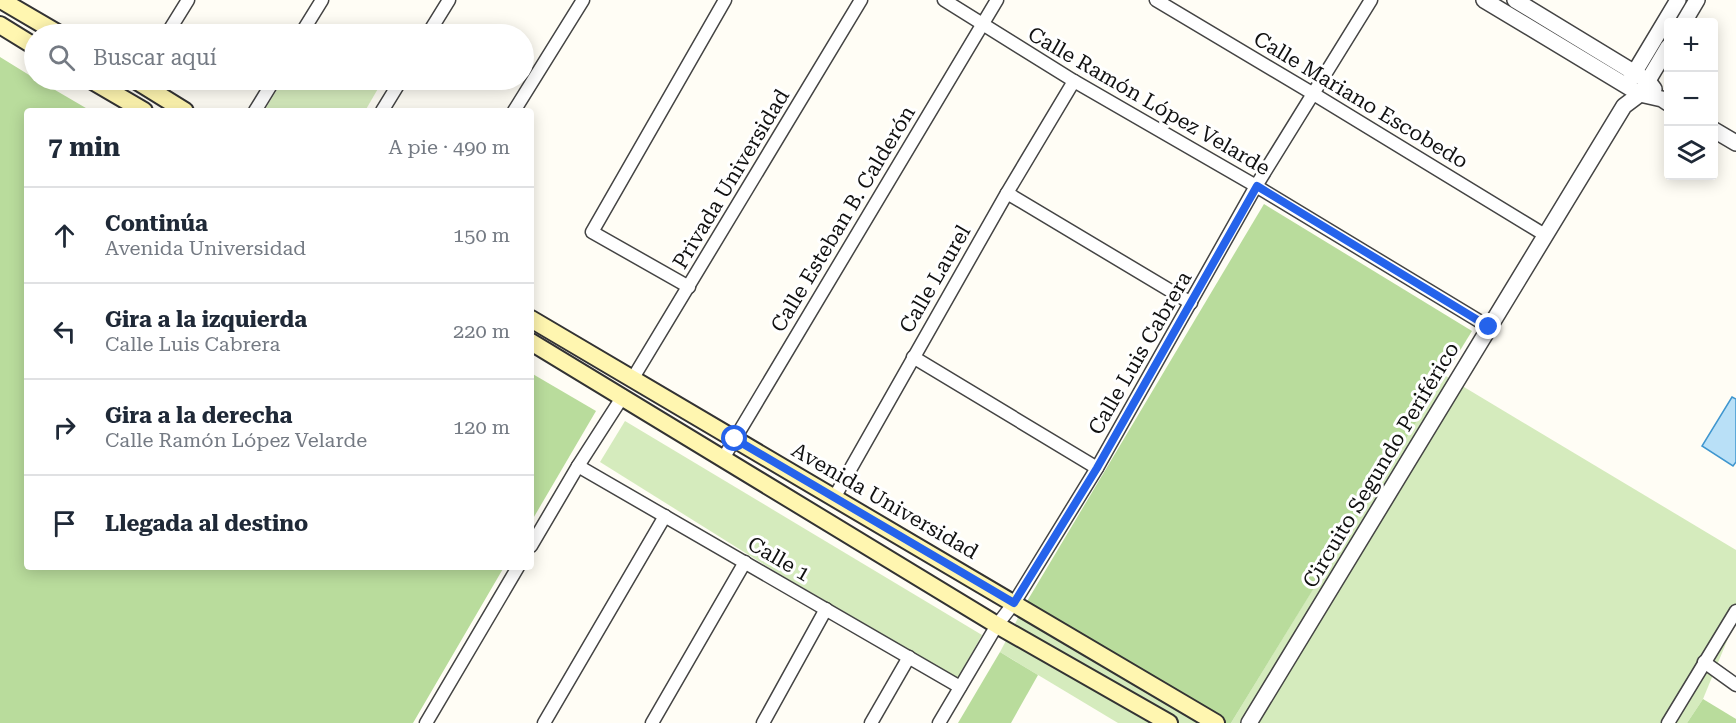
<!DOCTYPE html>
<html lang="es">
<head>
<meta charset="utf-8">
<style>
  :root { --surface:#fff; --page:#f6f6f7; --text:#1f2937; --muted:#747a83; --line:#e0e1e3 }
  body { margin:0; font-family:"Roboto Serif",serif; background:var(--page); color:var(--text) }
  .controls { position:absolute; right:18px; top:18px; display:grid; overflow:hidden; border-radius:6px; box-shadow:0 3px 15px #0003 }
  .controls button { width:54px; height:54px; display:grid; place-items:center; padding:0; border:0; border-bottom:2px solid var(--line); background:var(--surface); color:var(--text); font:30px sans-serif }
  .stop { position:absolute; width:18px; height:18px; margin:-14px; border:4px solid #2563eb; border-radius:50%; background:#fff }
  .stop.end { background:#2563eb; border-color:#fff; box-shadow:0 2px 6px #0008 }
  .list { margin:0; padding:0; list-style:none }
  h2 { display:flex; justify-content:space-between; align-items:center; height:78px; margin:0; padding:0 24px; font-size:26px }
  h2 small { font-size:20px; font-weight:400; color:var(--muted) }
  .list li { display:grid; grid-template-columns:39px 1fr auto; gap:18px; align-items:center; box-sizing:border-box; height:96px; padding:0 24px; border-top:2px solid var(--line) }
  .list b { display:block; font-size:22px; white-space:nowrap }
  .list p { margin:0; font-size:20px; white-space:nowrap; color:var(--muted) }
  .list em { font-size:20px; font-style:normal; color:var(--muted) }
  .icon { flex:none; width:33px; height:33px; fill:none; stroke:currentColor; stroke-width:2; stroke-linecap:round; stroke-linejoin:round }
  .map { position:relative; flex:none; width:1736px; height:723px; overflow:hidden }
  .search { position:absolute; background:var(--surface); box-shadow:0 3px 15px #0003; left:24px; top:24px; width:510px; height:66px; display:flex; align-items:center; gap:15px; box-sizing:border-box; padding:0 21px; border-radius:33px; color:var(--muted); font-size:22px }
  .panel { position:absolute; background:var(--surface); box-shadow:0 3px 15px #0003; left:24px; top:108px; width:510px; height:462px; border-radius:6px }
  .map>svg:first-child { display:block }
</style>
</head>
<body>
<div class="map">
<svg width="1736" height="723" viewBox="0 0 1736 723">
  <rect width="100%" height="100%" fill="#fffdf5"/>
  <!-- green -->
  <g fill="#d5ebbd">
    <polygon points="283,80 383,80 365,111 264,111"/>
    <polygon points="1444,375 1736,550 1736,619 1703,699 1687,723 1231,723"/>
    <polygon points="625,421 982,635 958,678 776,572 600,462"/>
    <polygon points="1026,603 1222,723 1118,723 1000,652"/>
  </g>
  <!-- forest -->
  <g fill="#b9dc9c">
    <polygon points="0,57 34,78 34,80 38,80 91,111 27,111 27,567 504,567 413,723 0,723"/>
    <polygon points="1264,204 1472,331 1231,723 1222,723 1026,603"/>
    <polygon points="531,373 596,411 531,522"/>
    <polygon points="1000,652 1038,675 1011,723 958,723"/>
    <polygon points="1703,699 1736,719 1736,723 1687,723"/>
  </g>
  <!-- water -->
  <polygon fill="#b9e0f7" stroke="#3f96cf" stroke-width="1.5" points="1732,397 1736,399 1736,462 1733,466 1702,446"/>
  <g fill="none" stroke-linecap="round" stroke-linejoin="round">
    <!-- minor casing -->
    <g stroke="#444" stroke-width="15">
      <g id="minor">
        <polyline points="944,0 1074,81 1256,186 1489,327"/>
        <polyline points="1156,0 1312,93 1545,235"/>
        <polyline points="167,34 188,0"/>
        <polyline points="301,34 322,0"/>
        <polyline points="428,34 449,0"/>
        <polyline points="255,111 274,80"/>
        <polyline points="382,111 401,80"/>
        <polyline points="514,111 583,0"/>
        <polyline points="1007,193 1191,303"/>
        <polyline points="689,287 592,232 725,0"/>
        <polyline points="913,357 1097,468"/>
        <polyline points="633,378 861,0"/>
        <polyline points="724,457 997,0"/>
        <polyline points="578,466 960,687"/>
        <polyline points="834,498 1007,193 1074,81"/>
        <polyline points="531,546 578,466 623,396"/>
        <polyline points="1704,662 1736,685"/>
        <polyline points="426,723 518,567"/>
        <polyline points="544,723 665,516"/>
        <polyline points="652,723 745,562"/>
        <polyline points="763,723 826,609"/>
        <polyline points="871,723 909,657"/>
        <polyline points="939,723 997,625 1014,603 1097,468 1256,186 1371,0"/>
        <polyline points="1668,723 1736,611"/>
      </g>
    </g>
    <!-- tertiary casing -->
    <g stroke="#444" stroke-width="18">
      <g id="tertiary">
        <polyline points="1484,0 1640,94 1662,99 1668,103"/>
        <polyline points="1515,0 1648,81 1654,89"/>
        <polyline points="1684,22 1697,0"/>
        <polyline points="1630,80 1678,0"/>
        <polyline points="1714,130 1736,143"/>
        <polyline points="1249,723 1624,106 1640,94 1668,47"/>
      </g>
    </g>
    <!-- secondary casing -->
    <g stroke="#333" stroke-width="20">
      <g id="secondary">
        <polyline points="1,0 59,34"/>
        <polyline points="0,25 34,46"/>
        <polyline points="91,80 144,111"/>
        <polyline points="135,80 185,111"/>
        <polyline points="531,319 1216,723"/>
        <polyline points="531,342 997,625 1169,723"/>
      </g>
    </g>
    <!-- minor -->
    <use href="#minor" stroke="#fff" stroke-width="12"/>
    <!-- tertiary -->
    <use href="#tertiary" stroke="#fff" stroke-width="15"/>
    <!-- secondary -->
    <use href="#secondary" stroke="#fff6b0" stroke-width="16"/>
  </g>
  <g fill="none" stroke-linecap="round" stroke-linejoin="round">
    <!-- route -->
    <polyline stroke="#2563eb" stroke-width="8" points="735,439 1014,603 1097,468 1257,186 1489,327"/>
  </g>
  <g text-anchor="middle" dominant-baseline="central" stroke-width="6" stroke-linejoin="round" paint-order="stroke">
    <!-- street labels -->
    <g font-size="21" fill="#111" stroke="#fff">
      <text transform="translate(1361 100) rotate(31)">Calle Mariano Escobedo</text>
      <text transform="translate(1149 101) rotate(30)">Calle Ramón López Velarde</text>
      <text transform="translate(731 179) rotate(-59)">Privada Universidad</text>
      <text transform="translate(843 219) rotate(-59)">Calle Esteban B. Calderón</text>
      <text transform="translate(935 279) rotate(-60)">Calle Laurel</text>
      <text transform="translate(1140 353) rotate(-60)">Calle Luis Cabrera</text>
      <text transform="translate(1381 465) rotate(-59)">Circuito Segundo Periférico</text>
      <text transform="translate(885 501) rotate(30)">Avenida Universidad</text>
      <text transform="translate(779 559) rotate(30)">Calle 1</text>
    </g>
  </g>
</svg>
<div class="controls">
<button>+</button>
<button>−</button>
<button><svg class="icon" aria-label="layers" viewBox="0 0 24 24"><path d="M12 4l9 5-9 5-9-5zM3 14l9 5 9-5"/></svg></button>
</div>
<div class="stop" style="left:735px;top:439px"></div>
<div class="stop end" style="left:1489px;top:327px"></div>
<div class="search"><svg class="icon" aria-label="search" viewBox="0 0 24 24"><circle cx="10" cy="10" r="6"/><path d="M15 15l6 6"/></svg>Buscar aquí</div>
<section class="panel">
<h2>7 min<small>A pie · 490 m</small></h2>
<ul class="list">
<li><svg class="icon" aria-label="ahead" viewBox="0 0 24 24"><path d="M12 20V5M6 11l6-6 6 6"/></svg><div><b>Continúa</b><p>Avenida Universidad</p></div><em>150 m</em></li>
<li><svg class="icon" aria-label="left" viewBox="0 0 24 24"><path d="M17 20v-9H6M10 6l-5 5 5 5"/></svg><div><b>Gira a la izquierda</b><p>Calle Luis Cabrera</p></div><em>220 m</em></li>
<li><svg class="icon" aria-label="right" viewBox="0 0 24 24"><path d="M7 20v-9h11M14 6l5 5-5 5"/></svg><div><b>Gira a la derecha</b><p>Calle Ramón López Velarde</p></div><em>120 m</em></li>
<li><svg class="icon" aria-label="arrive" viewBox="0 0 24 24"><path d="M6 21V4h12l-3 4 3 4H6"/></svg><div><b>Llegada al destino</b></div></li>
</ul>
</section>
</div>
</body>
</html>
